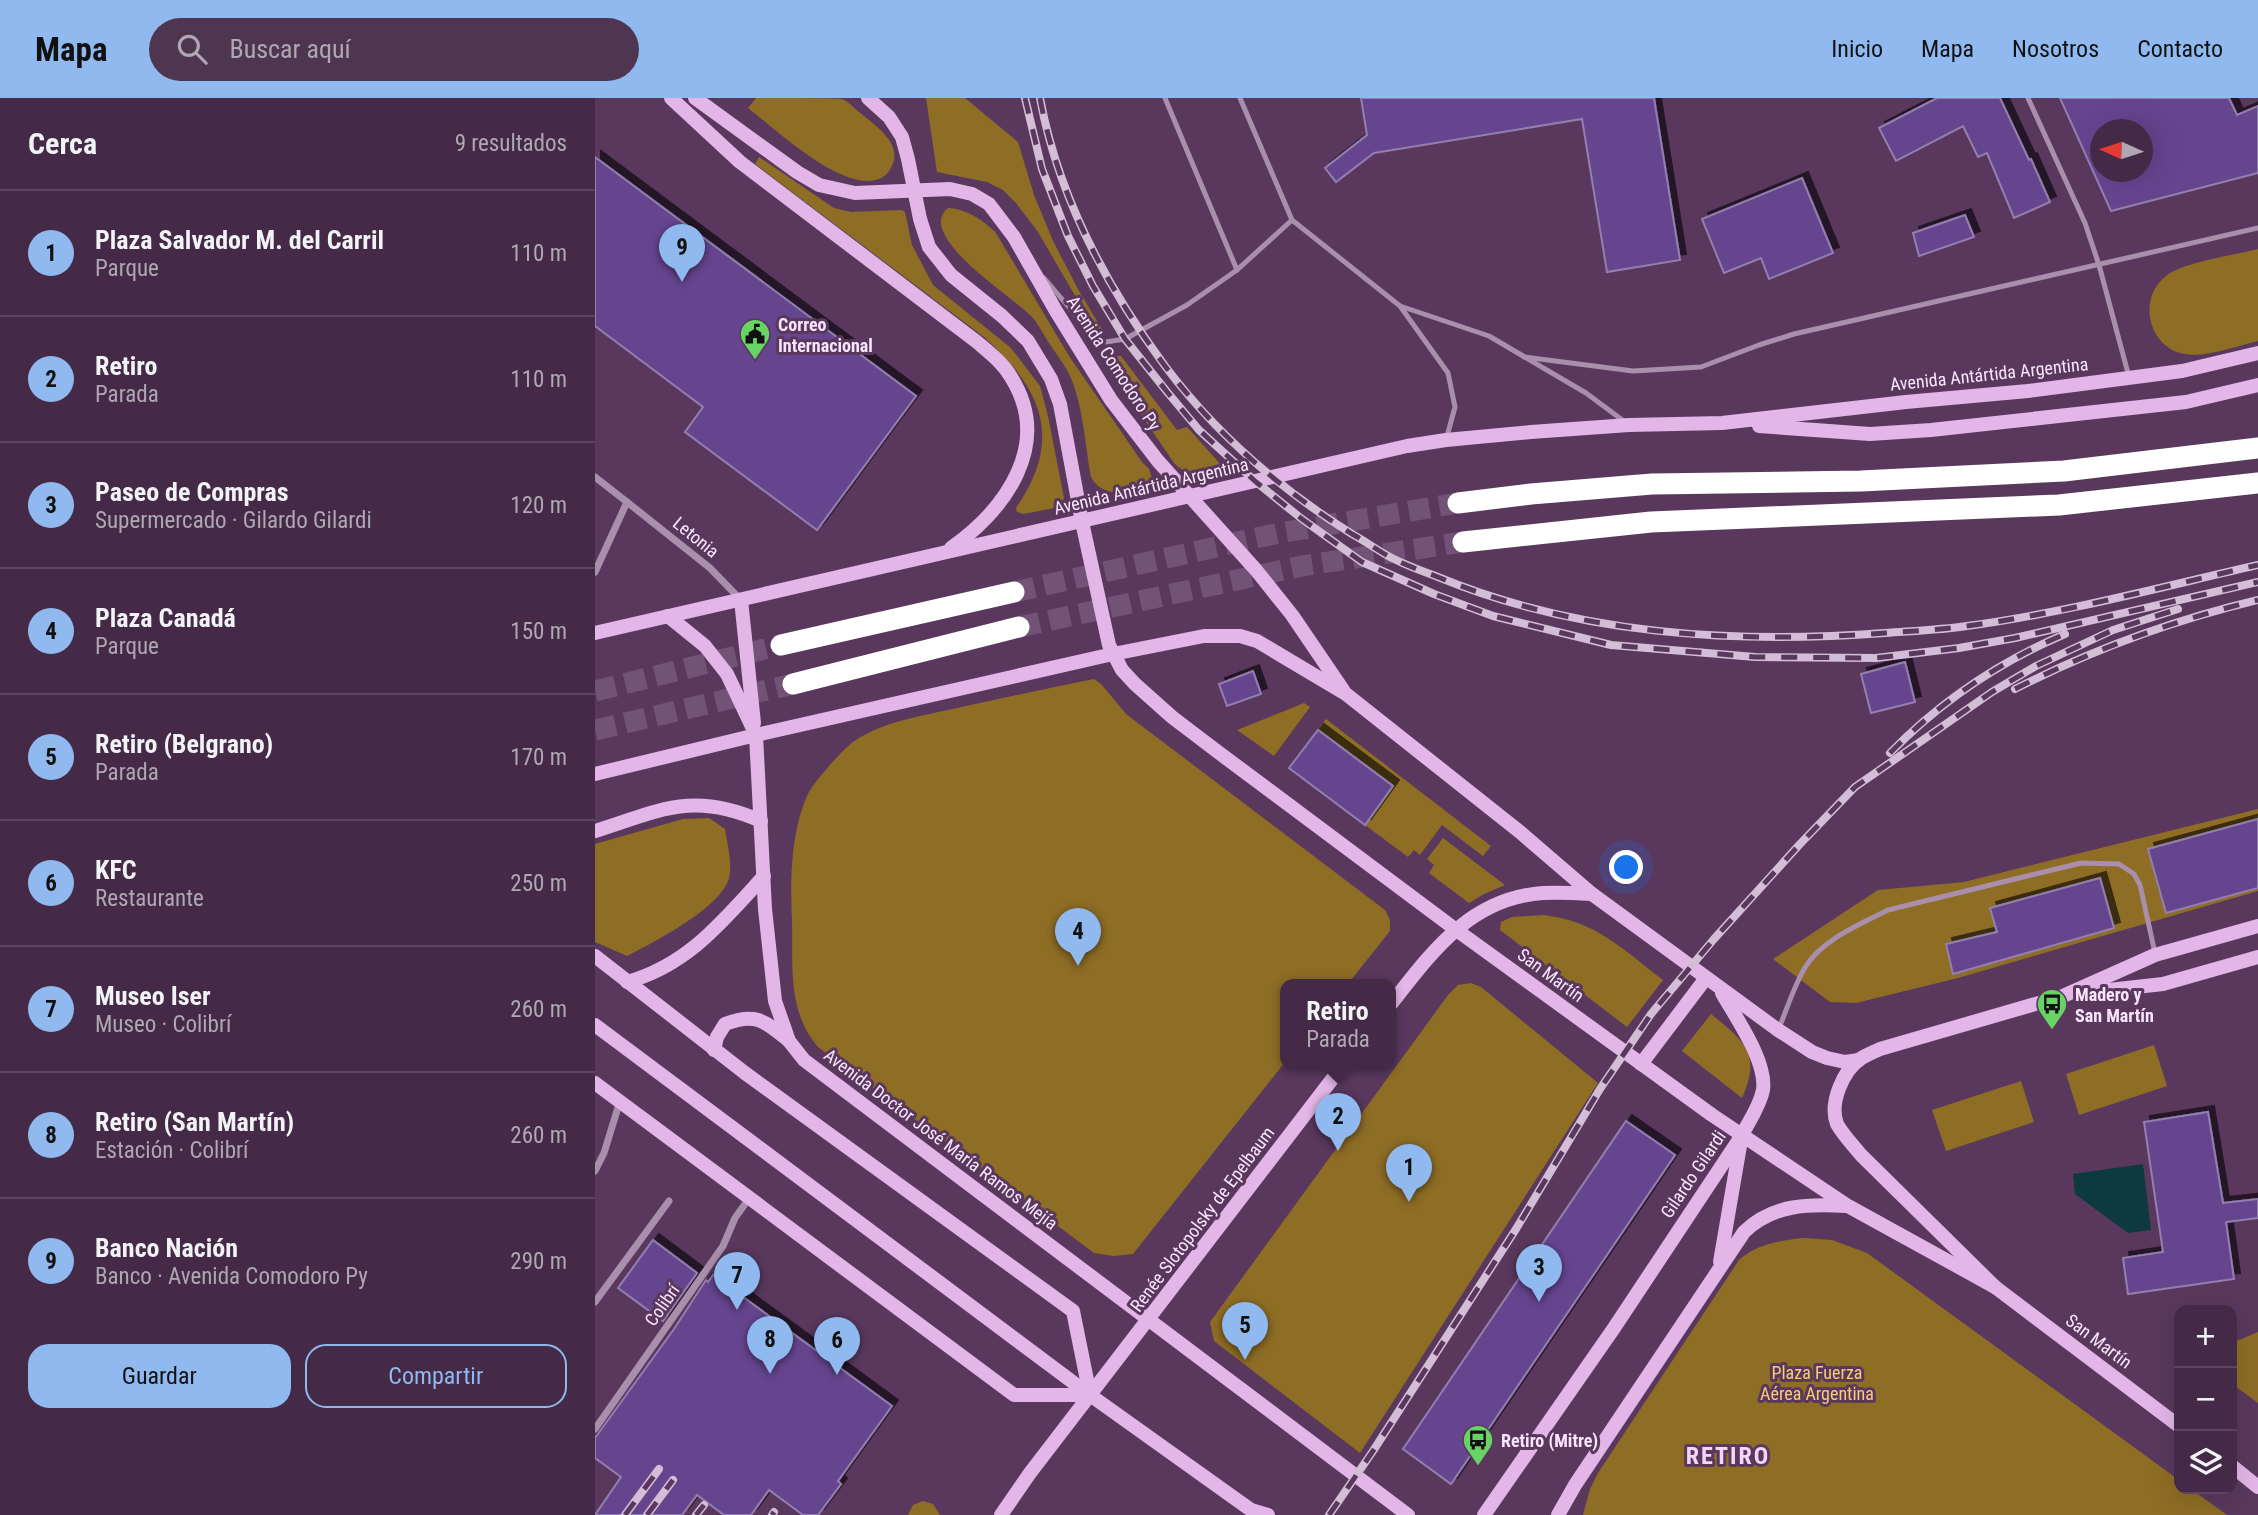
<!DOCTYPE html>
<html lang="es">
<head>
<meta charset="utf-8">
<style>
  :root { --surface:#442a46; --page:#4e3651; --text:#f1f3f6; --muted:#afa7b3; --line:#5c465f; --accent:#90b9f0 }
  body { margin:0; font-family:"Roboto Condensed",sans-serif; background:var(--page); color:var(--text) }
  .controls { position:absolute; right:21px; bottom:21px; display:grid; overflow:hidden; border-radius:14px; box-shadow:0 7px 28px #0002 }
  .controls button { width:63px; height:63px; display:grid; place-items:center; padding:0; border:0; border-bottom:2px solid var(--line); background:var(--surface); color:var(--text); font:35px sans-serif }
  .compass { position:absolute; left:1495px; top:21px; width:63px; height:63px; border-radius:50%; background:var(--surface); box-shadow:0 7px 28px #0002; rotate:273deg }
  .you { position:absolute; left:1032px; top:770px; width:24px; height:24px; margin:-18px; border:5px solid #fff; border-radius:50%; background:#1a73e8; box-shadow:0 0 0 10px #1a73e833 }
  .badge { display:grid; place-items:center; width:46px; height:46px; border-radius:50%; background:var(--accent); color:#111; font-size:23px; font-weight:700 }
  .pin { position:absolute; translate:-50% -58px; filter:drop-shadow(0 2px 4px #0008) }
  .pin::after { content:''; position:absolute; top:37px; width:24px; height:21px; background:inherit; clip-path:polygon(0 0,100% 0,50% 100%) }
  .popup { position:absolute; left:685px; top:881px; width:116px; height:91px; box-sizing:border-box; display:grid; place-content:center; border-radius:14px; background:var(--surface); filter:drop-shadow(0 2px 5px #0005); font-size:23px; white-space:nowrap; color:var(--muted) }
  .popup b { font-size:26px; color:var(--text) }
  .popup::after { content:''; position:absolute; left:50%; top:100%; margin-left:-14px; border:14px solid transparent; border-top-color:var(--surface) }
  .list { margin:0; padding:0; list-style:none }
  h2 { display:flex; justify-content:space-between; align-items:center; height:91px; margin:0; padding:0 28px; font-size:30px }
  h2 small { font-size:23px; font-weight:400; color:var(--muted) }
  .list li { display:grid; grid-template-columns:46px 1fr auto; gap:21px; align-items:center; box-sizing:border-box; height:126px; padding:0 28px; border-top:2px solid var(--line) }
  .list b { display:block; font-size:26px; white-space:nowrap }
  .list p { margin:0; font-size:23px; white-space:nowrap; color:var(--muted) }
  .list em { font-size:23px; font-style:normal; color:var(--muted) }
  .actions { display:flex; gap:14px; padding:21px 28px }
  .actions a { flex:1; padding:16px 0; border:2px solid var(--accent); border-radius:21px; text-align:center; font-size:24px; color:var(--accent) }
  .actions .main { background:var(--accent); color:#111 }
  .icon { flex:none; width:38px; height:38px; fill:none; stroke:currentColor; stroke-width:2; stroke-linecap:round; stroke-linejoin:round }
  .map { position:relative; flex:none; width:1663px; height:1417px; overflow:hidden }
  header { display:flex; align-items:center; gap:42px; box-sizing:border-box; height:98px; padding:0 35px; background:var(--accent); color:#111 }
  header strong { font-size:33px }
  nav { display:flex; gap:38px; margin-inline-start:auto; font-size:24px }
  .search { width:490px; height:63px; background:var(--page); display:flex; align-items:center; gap:18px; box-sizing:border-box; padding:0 24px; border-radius:38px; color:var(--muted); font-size:26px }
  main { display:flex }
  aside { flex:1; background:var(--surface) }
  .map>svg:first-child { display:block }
</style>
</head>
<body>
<header>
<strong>Mapa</strong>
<div class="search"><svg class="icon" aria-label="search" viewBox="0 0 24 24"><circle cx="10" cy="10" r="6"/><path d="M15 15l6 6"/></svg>Buscar aquí</div>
<nav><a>Inicio</a><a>Mapa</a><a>Nosotros</a><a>Contacto</a></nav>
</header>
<main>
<aside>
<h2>Cerca<small>9 resultados</small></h2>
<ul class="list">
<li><span class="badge">1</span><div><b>Plaza Salvador M. del Carril</b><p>Parque</p></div><em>110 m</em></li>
<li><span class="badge">2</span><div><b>Retiro</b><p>Parada</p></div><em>110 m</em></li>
<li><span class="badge">3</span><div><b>Paseo de Compras</b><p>Supermercado · Gilardo Gilardi</p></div><em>120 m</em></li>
<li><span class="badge">4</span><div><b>Plaza Canadá</b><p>Parque</p></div><em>150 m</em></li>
<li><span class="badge">5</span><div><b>Retiro (Belgrano)</b><p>Parada</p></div><em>170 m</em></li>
<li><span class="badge">6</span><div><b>KFC</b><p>Restaurante</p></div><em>250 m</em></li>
<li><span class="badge">7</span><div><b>Museo Iser</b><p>Museo · Colibrí</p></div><em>260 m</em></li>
<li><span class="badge">8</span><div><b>Retiro (San Martín)</b><p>Estación · Colibrí</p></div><em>260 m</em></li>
<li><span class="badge">9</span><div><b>Banco Nación</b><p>Banco · Avenida Comodoro Py</p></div><em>290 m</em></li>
</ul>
<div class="actions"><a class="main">Guardar</a><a>Compartir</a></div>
</aside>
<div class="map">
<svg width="1663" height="1417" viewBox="0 0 1663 1417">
  <defs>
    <filter id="shadow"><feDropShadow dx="6" dy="-6" stdDeviation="0" flood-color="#0009"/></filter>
  </defs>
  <rect width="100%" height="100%" fill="#5a385e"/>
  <!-- green -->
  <g fill="#8e6d25">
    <path d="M 161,0 C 175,0 238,0 247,1 C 253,3 259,10 264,14 C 281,28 312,48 294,73 C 289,81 279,83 271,83 C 232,80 184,34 153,10 Z"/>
    <polygon points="331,0 370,0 423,44 439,97 458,143 484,193 508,233 502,231 493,220 443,134 421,105 408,92 392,84 342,74"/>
    <path d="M 164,59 L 239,110 L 256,114 L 307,112 L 310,114 L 317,147 L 338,187 L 416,250 L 445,288 L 453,318 L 469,400 L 465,409 L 428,416 L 422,414 L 421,410 C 469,340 447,291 389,239 L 160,66 Z"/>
    <path d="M 353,110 C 372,111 388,122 401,135 L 474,258 L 547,364 L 554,371 L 557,380 L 552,388 C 533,396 507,400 496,379 C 490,347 488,303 473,274 C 467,263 459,253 452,242 C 448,235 443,226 438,220 C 424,203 318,138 353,110 Z"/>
    <path d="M 1663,151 L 1663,243 C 1642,248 1610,260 1590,256 C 1553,250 1542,200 1571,178 C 1588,164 1640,157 1663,151 Z"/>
    <path d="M 520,258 L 526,258 L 582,332 L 592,329 L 629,370 C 608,374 596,382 579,365 L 518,275 L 515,261 Z"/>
    <path d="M 499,581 L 507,587 L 531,616 L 790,812 L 795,822 L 795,833 L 752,887 L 690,887 L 690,964 L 538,1156 L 519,1158 L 499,1155 L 223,949 C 192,913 198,867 197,822 C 195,783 196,732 213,696 C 218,685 247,652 258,644 C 285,625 321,619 353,612 C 402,601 450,591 499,581 Z"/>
    <polygon points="709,605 715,609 679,658 642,632"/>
    <polygon points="731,621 896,748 888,758 847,727 825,757 819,752 813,759 770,727 797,688 723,632"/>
    <polygon points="1663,711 1663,793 1363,880 1261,905 1235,904 1178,861 1283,792 1369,784"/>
    <path d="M 114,720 L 130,731 C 132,744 138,768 134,780 C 126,810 59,844 32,858 L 0,844 L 0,746 L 88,721 Z"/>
    <polygon points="848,740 910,787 889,796 874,805 834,775 839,767 832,761"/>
    <path d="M 948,817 C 1002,823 1027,851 1068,882 L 1032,929 L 905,832 L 906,824 L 917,819 Z"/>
    <polygon points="876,885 886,889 1003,985 765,1355 619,1243 615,1224 853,897 863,887"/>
    <path d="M 1116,916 C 1149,943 1167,956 1147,1000 L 1087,953 Z"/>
    <polygon points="1559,947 1572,988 1484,1017 1471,976"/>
    <polygon points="1426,983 1439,1024 1351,1053 1337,1012"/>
    <path d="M 1209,1140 L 1237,1142 L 1272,1155 L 1584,1382 L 1584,1391 L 1596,1391 L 1632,1417 L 988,1417 L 995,1391 L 1003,1375 L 1144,1162 C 1162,1146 1186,1142 1209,1140 Z"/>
    <polygon points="1663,1234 1663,1305 1637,1286 1637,1245"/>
    <polygon points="328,1403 338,1406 345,1417 313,1417 318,1407"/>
  </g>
  <!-- water -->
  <polygon fill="#0c3a3e" points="1548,1066 1556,1132 1533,1135 1480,1096 1478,1076"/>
  <!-- building -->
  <g fill="#66458f" stroke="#937faf" stroke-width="2" fill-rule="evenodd" filter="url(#shadow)">
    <polygon points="766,0 1059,0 1085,162 1012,174 987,21 779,55 741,84 730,70 772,37"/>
    <polygon points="1342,0 1405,0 1434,62 1436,61 1455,104 1419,120 1392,55 1383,59 1368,28 1301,63 1284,30"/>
    <path d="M 1465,0 L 1634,0 L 1642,17 L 1663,8 L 1663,75 L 1516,113 ZM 1506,32 L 1548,32 L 1548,74 L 1506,74 Z"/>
    <polygon points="0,59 321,298 222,432 90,334 108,309 0,228"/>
    <polygon points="1207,80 1238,155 1174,181 1166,160 1129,175 1107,121"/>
    <polygon points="1370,117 1379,139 1324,158 1318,135"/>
    <polygon points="1310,564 1320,604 1276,615 1266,576"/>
    <polygon points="658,573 666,596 632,608 624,586"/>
    <polygon points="723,632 798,688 770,727 694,670"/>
    <polygon points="1663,721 1663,790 1571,815 1553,751"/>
    <polygon points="1505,780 1519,830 1358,876 1351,846 1402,834 1395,810"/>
    <polygon points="1613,1014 1628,1105 1663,1101 1663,1120 1631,1124 1639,1181 1533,1196 1528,1160 1568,1154 1549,1024"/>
    <polygon points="1031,1023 1080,1057 856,1386 808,1351"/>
    <polygon points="58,1142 102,1175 68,1223 23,1190"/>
    <polygon points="118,1177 297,1308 243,1383 246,1386 223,1417 208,1417 174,1392 156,1417 129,1417 102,1397 87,1417 0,1417 26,1379 0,1360 0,1340 79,1231 111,1182 113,1184"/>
  </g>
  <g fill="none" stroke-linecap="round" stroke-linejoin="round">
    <!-- highway-tunnel -->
    <g stroke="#725276" stroke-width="21" stroke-dasharray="21 10" stroke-linecap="butt">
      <polyline points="419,494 684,435 863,405"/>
      <polyline points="424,529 707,468 868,444"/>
      <polyline points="0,593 186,547"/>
      <polyline points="0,632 198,586"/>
    </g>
    <!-- lane -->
    <g stroke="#aa8fad" stroke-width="5">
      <polyline points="570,0 642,172"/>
      <polyline points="645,0 697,122 805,208 894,238 991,295 1030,324"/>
      <polyline points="1433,0 1490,125 1504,167 1534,279"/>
      <polyline points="449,180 500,240 511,244 530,241 592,207 642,172 697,122"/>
      <polyline points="805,208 853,275 860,309 851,342"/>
      <polyline points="929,259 1038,273 1106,269 1164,247 1199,236 1663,130"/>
      <path d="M 1184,930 C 1192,911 1200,885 1211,868 C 1228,841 1266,826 1293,812 L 1486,765 L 1524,766 L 1539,776 L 1545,787 L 1560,855"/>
    </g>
    <!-- street -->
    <g stroke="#aa8fad" stroke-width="7">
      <polyline points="0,379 32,404"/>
      <polyline points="0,474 32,404 115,470 145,501"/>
      <polyline points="0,1073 9,1055 25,1003"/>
      <polyline points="0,1204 74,1103"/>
      <polyline points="0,1331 128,1148 140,1120 155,1099"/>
    </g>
    <!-- secondary -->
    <g stroke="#e2b6e7" stroke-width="14">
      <path d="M 76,0 L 145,64 L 382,244 C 395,255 408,265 416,279 C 458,346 411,411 356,450"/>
      <polyline points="100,0 202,74 224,87 260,95 355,91 377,96 394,106 419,139 461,213 516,302 563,363 661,472 697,517 748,592"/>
      <polyline points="273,0 294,19 307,39 313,61 325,121 334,149 356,177 407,218 433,243 456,281 465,306 487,424 514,547 527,572 540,586 577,619 623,654 860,831 1117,1017 1253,1108 1400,1189"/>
      <polyline points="1164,328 1275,336 1336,332 1591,304 1663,287"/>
      <polyline points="146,502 159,625"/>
      <polyline points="73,518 110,548 132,576 161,637 170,811 180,903 194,943 209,962 813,1417"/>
      <polyline points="0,535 812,348 851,342 936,334 1034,327 1127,325 1311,304 1433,293 1587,273 1663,255"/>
      <polyline points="0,676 161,637 518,556 609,538 645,538 662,543 751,596 925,734 997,796 1183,932 1217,954 1232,960 1250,964 1264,962"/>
      <path d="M 0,733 C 66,712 98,693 166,723"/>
      <polyline points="0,858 150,975 478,1213 495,1297"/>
      <path d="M 32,884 C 93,867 128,823 169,778"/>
      <polyline points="1487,895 1568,886 1663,859"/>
      <path d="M 796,906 C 837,854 875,800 948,795 C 964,794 981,795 997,796"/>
      <polyline points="0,927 495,1297 656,1412 673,1417"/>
      <path d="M 119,952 L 122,939 L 130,926 C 161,914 169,923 193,942"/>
      <polyline points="1046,966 1111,880"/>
      <polyline points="0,985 419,1297 495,1297"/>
      <polyline points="1125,1164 1146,1042"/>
      <path d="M 1584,1328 L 1400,1189 L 1266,1057 C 1258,1047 1248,1037 1242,1026 C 1234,1005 1248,973 1265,961 C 1271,957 1279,954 1285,951 L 1468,898 L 1560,857 L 1663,828"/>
      <polyline points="1637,1368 1663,1389"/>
      <polyline points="406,1417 435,1375 748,967"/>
      <path d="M 889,1417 L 1019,1230 L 1147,1037 C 1154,1023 1165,1008 1168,992 C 1172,963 1141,920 1127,895"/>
      <path d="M 963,1417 L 980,1387 L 1149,1134 C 1178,1106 1213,1106 1251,1108"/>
    </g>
    <!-- highway -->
    <g stroke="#fff" stroke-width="21">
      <polyline points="863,405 936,396 1057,386 1266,383 1469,373 1663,350"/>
      <polyline points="868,444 1056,424 1464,407 1663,385"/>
      <polyline points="186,547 419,494"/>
      <polyline points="198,586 424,529"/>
    </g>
    <!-- rail casing -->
    <g stroke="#d4bdd6" stroke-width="8">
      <g id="rail">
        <polyline points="430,0 447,71 473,138 498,188 530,241 573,295 604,332 661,384 707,421 767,464 839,496 898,518 1016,547 1160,559 1281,560 1364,550 1420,540 1663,484"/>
        <path d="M 445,0 C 463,98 511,188 570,268 C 621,336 685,391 757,436 C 770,443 782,452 795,459 C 810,467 827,473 843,479 C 984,537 1140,546 1290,535 C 1317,533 1345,532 1372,528 C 1470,515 1566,489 1663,467"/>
        <path d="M 1420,591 C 1497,552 1579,522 1663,502"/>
        <path d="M 1295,655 C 1345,604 1404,564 1470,536"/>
        <polyline points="30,1417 64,1371"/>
        <polyline points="52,1417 78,1382"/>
        <polyline points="101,1417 109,1407"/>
        <polyline points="177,1417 179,1414"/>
        <polyline points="734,1417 778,1353 921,1131 1005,991 1056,916 1119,841 1205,746 1260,689 1397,594 1441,568 1518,532 1583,511"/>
      </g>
    </g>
    <!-- rail -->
    <use href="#rail" stroke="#5a385e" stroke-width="5" stroke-dasharray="16" stroke-linecap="butt"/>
  </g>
  <!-- icons -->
  <defs>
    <g id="civic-pin" transform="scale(1.575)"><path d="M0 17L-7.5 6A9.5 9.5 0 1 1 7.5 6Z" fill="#68d465" stroke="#5a385e"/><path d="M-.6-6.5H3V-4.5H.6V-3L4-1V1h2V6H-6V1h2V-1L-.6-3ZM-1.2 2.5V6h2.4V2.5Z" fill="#111"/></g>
    <g id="bus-pin" transform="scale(1.575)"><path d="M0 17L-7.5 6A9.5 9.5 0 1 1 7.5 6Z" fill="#68d465" stroke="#5a385e"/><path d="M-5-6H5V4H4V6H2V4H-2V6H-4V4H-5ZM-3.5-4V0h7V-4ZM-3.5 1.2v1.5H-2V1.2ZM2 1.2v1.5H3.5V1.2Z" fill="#111"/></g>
  </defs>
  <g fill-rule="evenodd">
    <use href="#civic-pin" x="160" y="236"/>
    <use href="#bus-pin" x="1457" y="906"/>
    <use href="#bus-pin" x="883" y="1342"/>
  </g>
  <g text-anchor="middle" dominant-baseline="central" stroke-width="6" stroke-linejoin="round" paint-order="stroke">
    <!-- poi labels -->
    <g font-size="18" font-weight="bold" fill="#fae6fc" stroke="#5a385e" text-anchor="start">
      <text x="183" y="226">Correo<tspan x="183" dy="21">Internacional</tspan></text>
      <text x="1480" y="896">Madero y<tspan x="1480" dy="21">San Martín</tspan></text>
      <text x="906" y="1342">Retiro (Mitre)</text>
    </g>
    <!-- street labels -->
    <g font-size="18" fill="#fae6fc" stroke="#5a385e">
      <text transform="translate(519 265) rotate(57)">Avenida Comodoro Py</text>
      <text transform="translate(1394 276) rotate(-6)">Avenida Antártida Argentina</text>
      <text transform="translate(556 388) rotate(-13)">Avenida Antártida Argentina</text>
      <text transform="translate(101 439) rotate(39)">Letonia</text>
      <text transform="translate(956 877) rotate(36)">San Martín</text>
      <text transform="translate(346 1041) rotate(37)">Avenida Doctor José María Ramos Mejía</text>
      <text transform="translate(1098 1076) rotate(-56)">Gilardo Gilardi</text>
      <text transform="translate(607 1121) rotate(-53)">Renée Slotopolsky de Epelbaum</text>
      <text transform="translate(67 1207) rotate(-55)">Colibrí</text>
      <text transform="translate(1504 1243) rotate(37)">San Martín</text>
    </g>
    <!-- park labels -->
    <g font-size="18" fill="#facd73" stroke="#5a385e">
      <text x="1222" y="1274">Plaza Fuerza<tspan x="1222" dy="21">Aérea Argentina</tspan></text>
    </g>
    <!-- district labels -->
    <g font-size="24" font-weight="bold" letter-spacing="2" fill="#f6d5fa" stroke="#5a385e">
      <text x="1133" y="1358">RETIRO</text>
    </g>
  </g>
</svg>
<div class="controls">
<button>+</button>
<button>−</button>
<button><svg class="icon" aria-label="layers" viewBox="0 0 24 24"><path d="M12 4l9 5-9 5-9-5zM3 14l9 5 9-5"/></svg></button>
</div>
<svg class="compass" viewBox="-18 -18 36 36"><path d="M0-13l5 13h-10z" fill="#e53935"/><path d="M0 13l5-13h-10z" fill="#afa7b3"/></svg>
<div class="you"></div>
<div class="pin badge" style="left:814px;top:1104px">1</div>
<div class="pin badge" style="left:743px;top:1053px">2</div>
<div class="popup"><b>Retiro</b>Parada</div>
<div class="pin badge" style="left:944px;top:1204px">3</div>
<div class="pin badge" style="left:483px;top:868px">4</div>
<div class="pin badge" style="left:650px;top:1262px">5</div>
<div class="pin badge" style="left:242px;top:1277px">6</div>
<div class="pin badge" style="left:142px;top:1212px">7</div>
<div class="pin badge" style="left:175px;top:1276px">8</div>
<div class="pin badge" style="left:87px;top:184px">9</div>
</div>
</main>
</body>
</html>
